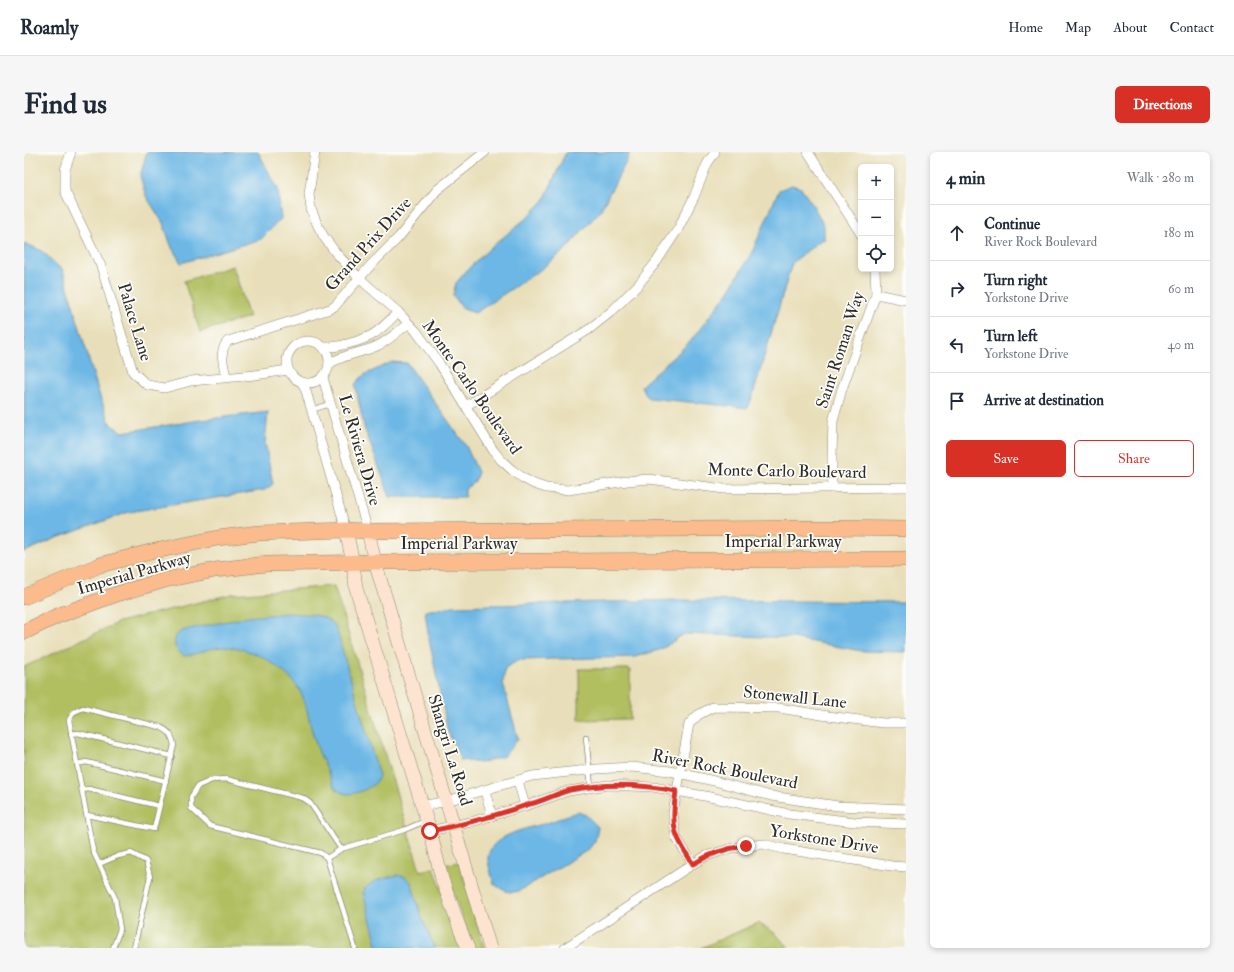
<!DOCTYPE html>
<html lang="en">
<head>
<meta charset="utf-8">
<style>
  :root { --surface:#fff; --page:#f6f6f7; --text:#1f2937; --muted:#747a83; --line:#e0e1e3; --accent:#d93025 }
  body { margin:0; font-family:"IM FELL Double Pica",serif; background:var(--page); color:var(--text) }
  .controls { position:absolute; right:12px; top:12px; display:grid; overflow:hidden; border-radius:6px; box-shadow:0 2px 6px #0003 }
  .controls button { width:36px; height:36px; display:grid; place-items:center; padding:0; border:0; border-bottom:1px solid var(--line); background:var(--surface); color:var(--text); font:20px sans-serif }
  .stop { position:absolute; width:12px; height:12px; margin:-9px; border:3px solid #d93025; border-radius:50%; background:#fff }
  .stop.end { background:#d93025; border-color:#fff; box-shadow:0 1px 4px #0008 }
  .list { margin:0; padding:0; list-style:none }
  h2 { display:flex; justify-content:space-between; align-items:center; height:52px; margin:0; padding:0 16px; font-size:17px }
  h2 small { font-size:13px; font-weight:400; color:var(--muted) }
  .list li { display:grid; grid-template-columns:26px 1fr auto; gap:12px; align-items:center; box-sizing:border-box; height:56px; padding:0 16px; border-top:1px solid var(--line) }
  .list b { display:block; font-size:15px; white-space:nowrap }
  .list p { margin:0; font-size:13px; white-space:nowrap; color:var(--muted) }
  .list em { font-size:13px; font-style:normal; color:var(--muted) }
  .actions { display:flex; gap:8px; padding:12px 16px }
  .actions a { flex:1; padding:9px 0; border:1px solid var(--accent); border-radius:6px; text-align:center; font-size:14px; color:var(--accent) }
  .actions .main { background:var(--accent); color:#fff }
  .icon { flex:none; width:22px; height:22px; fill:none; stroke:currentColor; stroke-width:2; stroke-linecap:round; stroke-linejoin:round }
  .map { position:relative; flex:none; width:882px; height:796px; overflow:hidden; border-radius:6px }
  header { display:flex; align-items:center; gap:24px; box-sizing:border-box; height:56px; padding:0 20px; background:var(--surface); border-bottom:1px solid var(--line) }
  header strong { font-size:19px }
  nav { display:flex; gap:22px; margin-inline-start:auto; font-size:14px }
  .intro { display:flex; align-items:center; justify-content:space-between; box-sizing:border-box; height:96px; padding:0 24px }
  h1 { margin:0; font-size:28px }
  .button { padding:10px 18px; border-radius:6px; background:var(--accent); color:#fff; font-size:14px; font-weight:700 }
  main { display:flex; gap:24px; padding:0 24px }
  aside { flex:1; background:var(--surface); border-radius:6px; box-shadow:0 2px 6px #0003 }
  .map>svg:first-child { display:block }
</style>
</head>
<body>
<header>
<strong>Roamly</strong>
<nav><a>Home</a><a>Map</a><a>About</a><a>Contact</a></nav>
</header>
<div class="intro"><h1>Find us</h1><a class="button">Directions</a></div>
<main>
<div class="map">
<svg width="882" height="796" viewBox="0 0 882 796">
  <rect width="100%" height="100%" fill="#fdfcf7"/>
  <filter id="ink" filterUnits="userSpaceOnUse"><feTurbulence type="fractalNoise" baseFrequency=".025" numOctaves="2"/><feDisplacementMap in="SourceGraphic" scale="8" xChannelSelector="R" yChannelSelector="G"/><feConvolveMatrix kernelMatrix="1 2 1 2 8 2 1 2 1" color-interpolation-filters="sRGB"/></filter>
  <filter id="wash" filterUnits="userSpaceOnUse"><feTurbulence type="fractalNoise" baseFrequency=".012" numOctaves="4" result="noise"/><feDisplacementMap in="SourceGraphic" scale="16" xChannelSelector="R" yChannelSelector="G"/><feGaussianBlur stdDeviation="0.9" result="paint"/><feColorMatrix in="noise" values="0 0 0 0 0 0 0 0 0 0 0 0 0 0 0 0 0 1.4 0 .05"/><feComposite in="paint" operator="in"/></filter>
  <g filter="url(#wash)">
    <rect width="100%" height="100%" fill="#e8dfba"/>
    <!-- green -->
    <g fill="#b1bf61" stroke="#6e7546">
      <polygon points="209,114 225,165 176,180 160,129"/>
      <polygon points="310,434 396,719 410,716 438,796 0,796 0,515 95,470 208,442"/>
      <polygon points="555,517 606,517 606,567 555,568"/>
      <polygon points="435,710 460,796 450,796 442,778 420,713"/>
      <polygon points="734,771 751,781 765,796 677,796"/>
    </g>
    <!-- water -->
    <g fill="#6cb7e5" stroke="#4c7188">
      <polygon points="123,0 234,0 254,37 257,67 237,87 157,111 148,96 139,71 122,44 116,24"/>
      <polygon points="542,0 606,0 600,14 576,59 540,99 516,118 451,161 439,157 429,143 432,131 444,117 465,97 505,64 520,48"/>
      <polygon points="768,33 777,36 790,55 800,74 800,88 798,87 768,111 729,243 724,256 625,246 621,242 617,234 666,190 705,139 729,98 755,38"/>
      <polygon points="0,91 18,99 39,119 76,245 87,273 99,280 176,268 244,260 241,291 249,332 241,338 105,360 33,386 0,400"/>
      <polygon points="368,210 383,211 442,294 454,320 451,329 441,337 441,345 366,345 340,275 331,232 340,223"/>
      <polygon points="653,448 882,450 882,500 837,499 768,486 660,482 638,497 611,505 495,508 481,516 479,531 494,587 480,604 457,611 437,608 424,580 404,482 401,459 429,454"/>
      <path d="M 265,461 C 282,463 302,460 312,476 L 355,624 C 353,632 346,635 340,638 C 332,641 325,644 316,640 C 310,637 306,626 304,620 C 299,609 294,599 291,589 C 285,573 284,553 276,539 C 268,525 253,514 240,506 C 225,498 206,493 190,496 C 180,498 171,503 160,504 L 151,495 C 150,483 153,480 165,477 L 224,465 Z"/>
      <path d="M 554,660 L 562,663 L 574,675 L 571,689 L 564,698 L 495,739 C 484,742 479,738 470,732 C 468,724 465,716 464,708 C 463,683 505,676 523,671 C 534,668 543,662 554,660 Z"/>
      <path d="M 374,723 L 382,725 L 387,730 L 398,766 L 411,796 L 354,796 L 339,740 C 345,728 361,726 374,723 Z"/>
    </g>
  </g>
  <g filter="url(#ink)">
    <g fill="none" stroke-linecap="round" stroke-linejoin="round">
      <!-- lane casing -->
      <g stroke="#8a8572" stroke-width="6">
        <g id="lane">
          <polyline points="287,258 306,252"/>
          <polyline points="47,582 54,581 148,604"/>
          <polyline points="562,585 567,635"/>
          <polyline points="53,612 62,610 142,629"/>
          <polyline points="58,638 65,637 135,654"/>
          <path d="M 63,663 L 130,677 L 150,593 C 148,583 145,579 136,575 L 59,556 L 50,560 L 45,568 L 69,699 L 91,746 L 96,777 L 89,796"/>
          <polyline points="303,706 297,701 186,674 167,656 167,645 174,634 188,628 202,627 279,646 286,651 317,697"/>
          <polyline points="75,712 94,704 107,701 122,709 126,725 110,796"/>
          <polyline points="331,796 303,706 317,697 380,678 401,669"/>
        </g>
      </g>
      <!-- street casing -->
      <g stroke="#8a8572" stroke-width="10">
        <g id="street">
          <polyline points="47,0 41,18 41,39 77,114 109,220 123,233 141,236 167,229 231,223 264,218"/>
          <polyline points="291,0 285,42 287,57 294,74 300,85 312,101 335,126 374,160 392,179 415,211 469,298 477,308 488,318 499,326 510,332 522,336 544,338 603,329 625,327 700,337 882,335"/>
          <polyline points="784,0 837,82"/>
          <polyline points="852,142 882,148"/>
          <circle cx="284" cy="210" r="21"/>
          <path d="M 300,195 C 313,196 337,189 348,183 C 358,177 366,168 374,160"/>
          <path d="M 305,212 C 319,202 338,201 353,194 C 364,189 374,179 384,172"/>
          <path d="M 202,225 C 200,213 194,199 204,189 L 306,157 L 311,154 L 347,113 L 375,85 L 413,38 L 461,0"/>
          <polyline points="299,226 344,379"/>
          <polyline points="278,230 282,239 322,378"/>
          <polyline points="442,254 564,178 588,159 614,133 633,109 654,77 670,45 683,12 691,0"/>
          <polyline points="808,336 808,303 809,269 818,237 852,142 851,117"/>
          <polyline points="494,629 501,654"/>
          <polyline points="461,639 468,664"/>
          <polyline points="398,654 423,649 508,624 573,617 607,615 646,619 690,629 747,644 780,649 814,654 882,657"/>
          <polyline points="406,679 447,670 507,652 544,639 584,633 629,635 681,644 765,662 831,670 882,672"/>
          <polyline points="669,712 652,685 649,661 665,572 674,563 689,555 755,556 804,564 859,571 882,571"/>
          <polyline points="541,796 669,712 682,704 708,696 739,692 760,697 868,714 882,715"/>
        </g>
      </g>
      <!-- secondary casing -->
      <g stroke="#8a8572" stroke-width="14">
        <g id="secondary">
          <polyline points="322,378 329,411 332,436 406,679 418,727 437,780 444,796"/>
          <polyline points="344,379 351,410 466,796"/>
        </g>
      </g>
      <!-- primary casing -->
      <g stroke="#8a8572" stroke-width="16">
        <g id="primary">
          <polyline points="0,445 76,413 126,400 194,386 235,381 322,378 344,379 807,376 882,377"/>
          <polyline points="0,480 33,464 93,442 141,428 191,418 242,412 351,410 882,407"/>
        </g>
      </g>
      <!-- lane -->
      <use href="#lane" stroke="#fff" stroke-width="4.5"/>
      <!-- street -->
      <use href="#street" stroke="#fff" stroke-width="9"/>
      <!-- secondary -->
      <use href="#secondary" stroke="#fde4d1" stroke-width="13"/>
      <!-- primary -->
      <use href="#primary" stroke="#fbbb8d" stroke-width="15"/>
    </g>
  </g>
  <g fill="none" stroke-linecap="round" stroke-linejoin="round" filter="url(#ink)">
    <!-- route -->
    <path stroke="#d93025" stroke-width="5" d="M 406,679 C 440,673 473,663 506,652 C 519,649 534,641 546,638 C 582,631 617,632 652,639 C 647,675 649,682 669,712 C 685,702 702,696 722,694"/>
  </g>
  <g text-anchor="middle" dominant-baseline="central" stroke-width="3.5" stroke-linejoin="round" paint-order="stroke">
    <!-- street labels -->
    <g font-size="17" fill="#2b2b2b" stroke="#fdfcf7">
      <text transform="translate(344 92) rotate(-48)">Grand Prix Drive</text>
      <text transform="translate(111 170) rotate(73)">Palace Lane</text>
      <text transform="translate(816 198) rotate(-72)">Saint Roman Way</text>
      <text transform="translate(448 235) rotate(55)">Monte Carlo Boulevard</text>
      <text transform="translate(336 298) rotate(74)">Le Riviera Drive</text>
      <text transform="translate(763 319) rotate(1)">Monte Carlo Boulevard</text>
      <text x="759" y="389">Imperial Parkway</text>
      <text x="435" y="391">Imperial Parkway</text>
      <text transform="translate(110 421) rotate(-16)">Imperial Parkway</text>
      <text transform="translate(771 545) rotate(6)">Stonewall Lane</text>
      <text transform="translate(426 598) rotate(73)">Shangri La Road</text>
      <text transform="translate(701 617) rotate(11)">River Rock Boulevard</text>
      <text transform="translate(800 687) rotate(9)">Yorkstone Drive</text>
    </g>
  </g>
</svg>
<div class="controls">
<button>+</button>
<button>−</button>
<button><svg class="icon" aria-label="locate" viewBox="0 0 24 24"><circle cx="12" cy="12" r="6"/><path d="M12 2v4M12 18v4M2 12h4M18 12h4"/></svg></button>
</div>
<div class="stop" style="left:406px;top:679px"></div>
<div class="stop end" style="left:722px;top:694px"></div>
</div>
<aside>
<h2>4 min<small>Walk · 280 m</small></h2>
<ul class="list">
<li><svg class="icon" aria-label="ahead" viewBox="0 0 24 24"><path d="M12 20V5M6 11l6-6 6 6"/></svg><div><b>Continue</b><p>River Rock Boulevard</p></div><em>180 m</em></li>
<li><svg class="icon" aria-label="right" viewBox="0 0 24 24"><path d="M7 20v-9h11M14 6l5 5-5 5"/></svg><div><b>Turn right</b><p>Yorkstone Drive</p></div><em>60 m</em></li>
<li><svg class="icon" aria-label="left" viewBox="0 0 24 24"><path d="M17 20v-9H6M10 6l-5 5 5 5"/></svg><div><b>Turn left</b><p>Yorkstone Drive</p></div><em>40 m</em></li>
<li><svg class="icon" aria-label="arrive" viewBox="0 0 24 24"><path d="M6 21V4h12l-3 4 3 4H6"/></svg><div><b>Arrive at destination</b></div></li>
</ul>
<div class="actions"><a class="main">Save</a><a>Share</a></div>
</aside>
</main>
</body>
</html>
